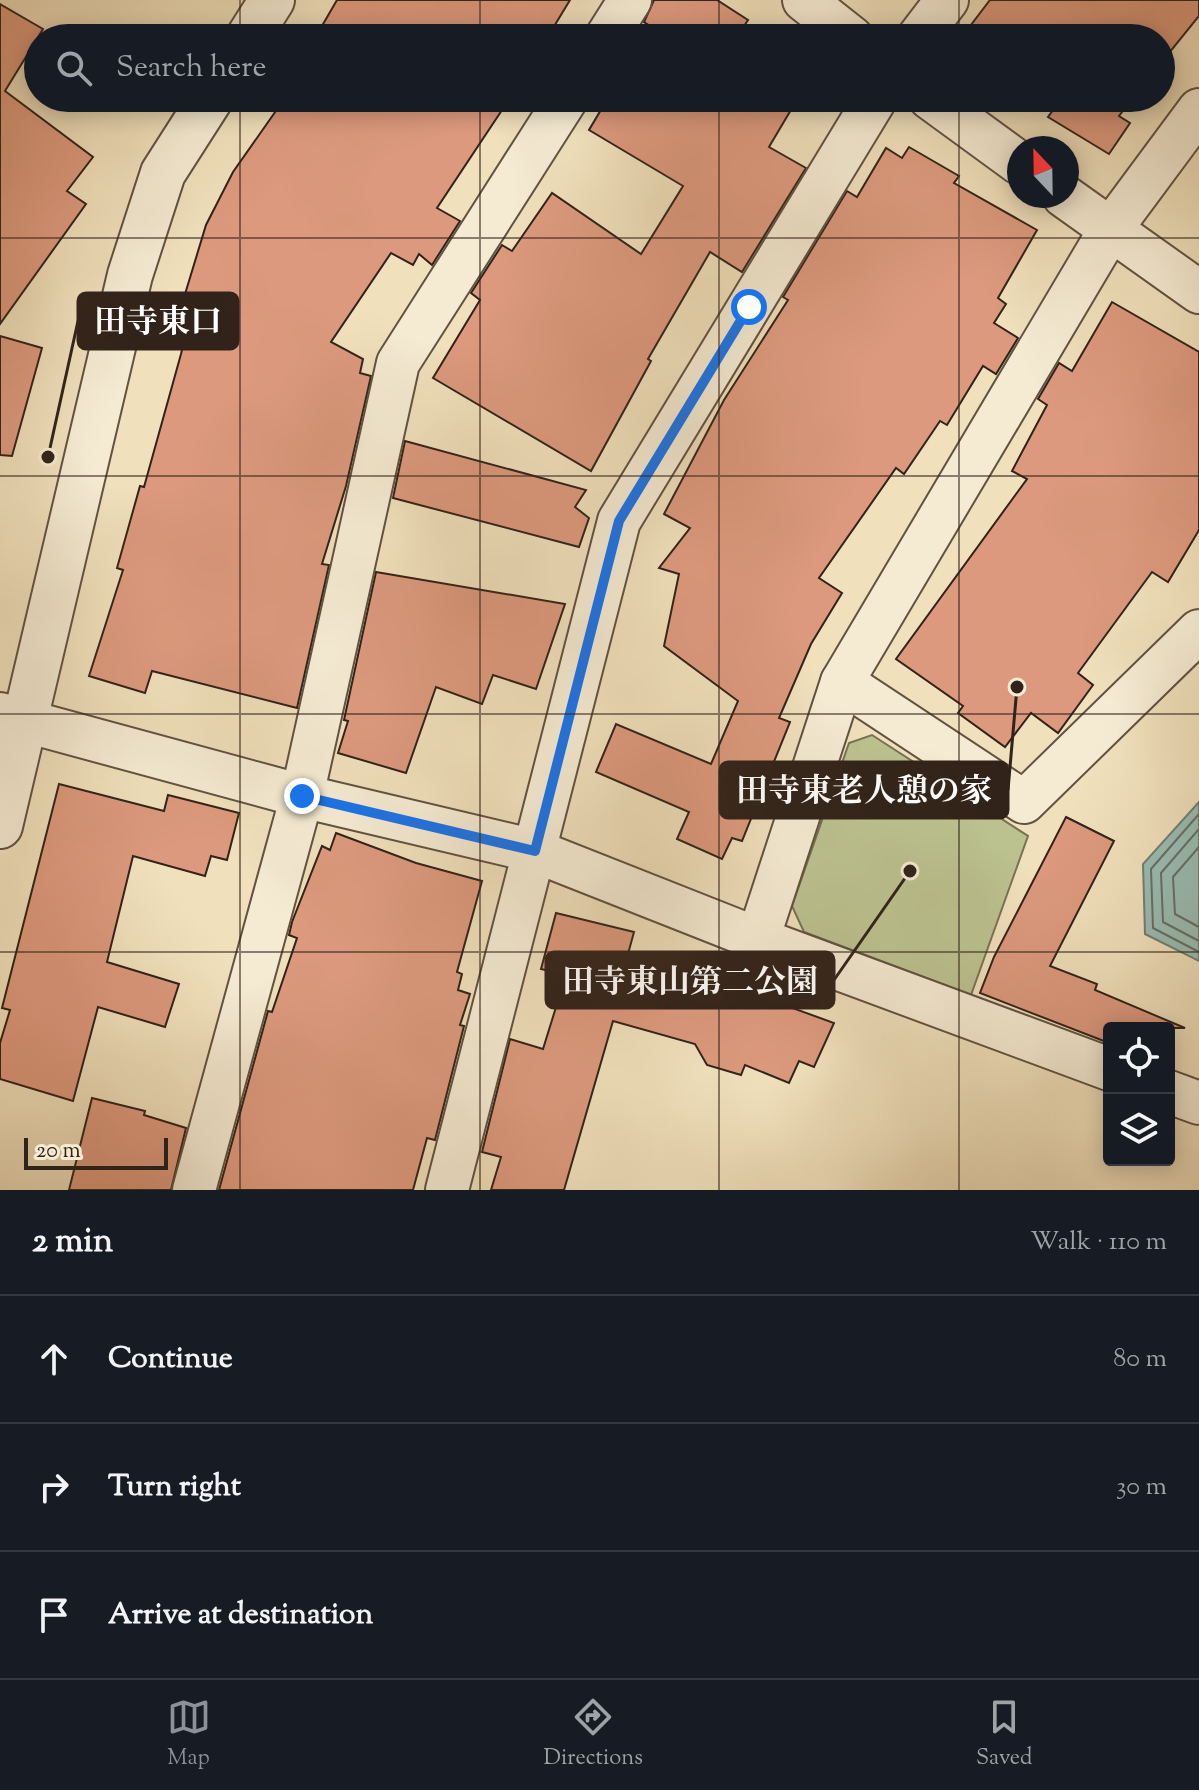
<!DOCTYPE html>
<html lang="en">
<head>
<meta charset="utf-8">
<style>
  :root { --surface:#171b24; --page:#20242c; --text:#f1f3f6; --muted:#9ea1a6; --line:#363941; --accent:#8c9099 }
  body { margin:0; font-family:"Sorts Mill Goudy","Noto Serif JP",serif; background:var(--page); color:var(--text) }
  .controls { position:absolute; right:24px; bottom:24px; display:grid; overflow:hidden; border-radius:8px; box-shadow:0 4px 20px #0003 }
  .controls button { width:72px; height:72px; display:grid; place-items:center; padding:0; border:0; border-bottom:2px solid var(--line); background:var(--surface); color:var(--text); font:40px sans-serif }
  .compass { position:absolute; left:1007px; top:136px; width:72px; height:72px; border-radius:50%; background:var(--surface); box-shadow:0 4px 20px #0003; rotate:338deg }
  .scale { position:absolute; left:24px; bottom:20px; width:144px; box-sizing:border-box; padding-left:8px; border:4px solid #31231a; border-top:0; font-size:22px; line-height:28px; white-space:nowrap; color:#31231a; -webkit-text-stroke:6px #f5ebd3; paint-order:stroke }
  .stop { position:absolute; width:24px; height:24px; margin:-18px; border:6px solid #1a73e8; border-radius:50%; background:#fff }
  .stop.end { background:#1a73e8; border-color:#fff; box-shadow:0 2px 8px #0008 }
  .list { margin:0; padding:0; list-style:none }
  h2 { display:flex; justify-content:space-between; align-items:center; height:104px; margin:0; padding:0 32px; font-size:34px }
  h2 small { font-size:26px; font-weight:400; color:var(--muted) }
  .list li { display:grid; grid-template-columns:52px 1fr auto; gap:24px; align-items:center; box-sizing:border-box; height:128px; padding:0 32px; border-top:2px solid var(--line) }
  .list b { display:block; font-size:30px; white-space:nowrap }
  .list em { font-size:26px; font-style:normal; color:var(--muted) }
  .icon { flex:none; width:44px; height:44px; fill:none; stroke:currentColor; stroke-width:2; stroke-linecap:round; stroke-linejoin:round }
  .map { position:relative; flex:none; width:1199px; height:1190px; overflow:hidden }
  .search { position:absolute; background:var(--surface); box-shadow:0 4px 20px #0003; left:24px; right:24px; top:24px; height:88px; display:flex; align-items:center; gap:20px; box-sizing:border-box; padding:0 28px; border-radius:44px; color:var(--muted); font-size:30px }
  .sheet { height:488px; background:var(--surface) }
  nav { display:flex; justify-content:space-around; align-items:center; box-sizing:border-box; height:112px; border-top:2px solid var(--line); background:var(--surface); font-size:22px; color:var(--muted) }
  nav a { display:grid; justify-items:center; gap:4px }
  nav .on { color:var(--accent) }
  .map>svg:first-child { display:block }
</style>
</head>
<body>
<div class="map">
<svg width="1199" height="1190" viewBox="0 0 1199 1190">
  <rect width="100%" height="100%" fill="#f0e0bc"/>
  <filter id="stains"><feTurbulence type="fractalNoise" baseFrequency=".0025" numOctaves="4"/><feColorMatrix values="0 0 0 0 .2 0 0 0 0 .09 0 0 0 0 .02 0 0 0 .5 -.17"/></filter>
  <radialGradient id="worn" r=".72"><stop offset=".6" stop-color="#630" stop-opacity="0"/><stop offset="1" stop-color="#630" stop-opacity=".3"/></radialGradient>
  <!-- green -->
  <polygon fill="#bbc28f" stroke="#767254" stroke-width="2" points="872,735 1028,836 971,995 804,932 792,906 849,743"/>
  <!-- water -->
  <polygon fill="#9abdb3" stroke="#707f76" stroke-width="2" points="1199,802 1199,961 1145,934 1143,864"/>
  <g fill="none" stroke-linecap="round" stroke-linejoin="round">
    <!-- shore -->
    <g stroke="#667066" stroke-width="2">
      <polyline points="1199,814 1151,869 1153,928 1199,952"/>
      <polyline points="1199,829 1161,873 1163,922 1199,941"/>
      <polyline points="1199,847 1173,877 1175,914 1199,927"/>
    </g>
  </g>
  <!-- building -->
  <g fill="#dc997d" stroke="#31231a" stroke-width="2">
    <polygon points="337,0 570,0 547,38 315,38"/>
    <polygon points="654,0 717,0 748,20 736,38 669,38 644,22"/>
    <polygon points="990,0 1199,0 1199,16 1161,63 1161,38 961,38"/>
    <polygon points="0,4 43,29 5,91 93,157 67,191 86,204 0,324"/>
    <polygon points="285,98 510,98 437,208 460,221 432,265 419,254 413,265 391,253 331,342 363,359 360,373 371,376 346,486 322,564 329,565 297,708 152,671 145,693 89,676 123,570 117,568 140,486 144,487 181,354 192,307 182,304 206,225 233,172"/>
    <polygon points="608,98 798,98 769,147 806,168 742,272 710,252 648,359 651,361 591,471 433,378 480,300 471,293 502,245 512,251 552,193 641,254 683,186 589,130"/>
    <polygon points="1062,98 1133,98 1119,116 1130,123 1109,154 1048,117"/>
    <polygon points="909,147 959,176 954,183 1037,230 998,298 1006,304 994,323 1018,338 996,374 983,366 947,425 940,421 904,474 896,468 819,578 842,593 811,644 779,718 790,722 742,841 732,838 722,859 677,839 689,812 596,772 616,724 711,764 738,701 664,646 679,574 659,568 690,528 664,514 724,400 788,300 783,297 847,191 857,197 886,148 902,158"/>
    <polygon points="1112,302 1199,352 1199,530 1168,582 1152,572 1078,673 1093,685 1058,733 1031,713 1005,747 958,713 963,706 896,659 1027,479 1012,471 1047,405 1038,399 1059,363 1072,371"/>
    <polygon points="0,336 42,348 12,456 0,455"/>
    <polygon points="405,441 586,490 575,507 589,518 579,547 393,498"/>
    <polygon points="376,572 565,604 536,689 493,675 482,704 436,687 406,773 338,753 348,721 344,720"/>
    <polygon points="59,784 164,811 168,795 239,813 227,860 211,856 205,876 133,856 107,962 179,984 165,1027 98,1007 73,1101 0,1079 0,1043 10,1010 2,1008"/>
    <polygon points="1066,817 1114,841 1050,966 1097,984 1095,990 1185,1028 1109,1028 1109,1043 980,993 994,957"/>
    <polygon points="336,833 416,863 482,881 457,972 462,974 458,990 470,994 460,1025 464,1026 435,1140 427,1138 413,1190 219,1190 268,1011 272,1012 297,938 289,935 292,922 322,846 330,850"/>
    <polygon points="556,913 634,932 628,954 704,976 834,1023 814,1067 799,1061 789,1083 745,1065 741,1075 707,1065 695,1044 613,1021 564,1190 491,1190 501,1157 482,1152 510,1039 543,1049 566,975 541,969"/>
    <polygon points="92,1098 145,1111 144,1115 186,1128 171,1190 69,1190"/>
  </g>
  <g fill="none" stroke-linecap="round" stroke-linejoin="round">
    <!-- minor casing -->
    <g stroke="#615242" stroke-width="46">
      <g id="minor">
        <polyline points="804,0 852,38"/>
        <polyline points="606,38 630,0"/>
        <polyline points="918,38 947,0"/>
        <polyline points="930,98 1019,163"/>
        <polyline points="1064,196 1199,292"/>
        <polyline points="842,682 1024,802 1199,631"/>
        <polyline points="0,714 302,796 535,851 758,939 1109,1069"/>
        <polyline points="758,939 842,682 1110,230 1199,110"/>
        <polyline points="1169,1092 1199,1103"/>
        <polyline points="194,1190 302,796 398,363 567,98"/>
        <polyline points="447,1190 619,521 876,98"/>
      </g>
    </g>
    <!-- tertiary casing -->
    <g stroke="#615242" stroke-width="48">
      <g id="tertiary">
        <polyline points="248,38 272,0"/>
        <polyline points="0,826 130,275 163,173 211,98"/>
      </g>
    </g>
    <!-- minor -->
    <use href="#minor" stroke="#f5ebd3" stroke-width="42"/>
    <!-- tertiary -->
    <use href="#tertiary" stroke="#f5ebd3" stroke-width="44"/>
  </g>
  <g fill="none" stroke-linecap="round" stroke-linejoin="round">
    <!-- route -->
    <polyline stroke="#1a73e8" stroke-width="10" points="302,796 535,851 619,521 749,307"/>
  </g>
  <!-- grid -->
  <path fill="none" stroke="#31231a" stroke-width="2" stroke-opacity="0.55" d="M 240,0 L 240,38M 480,0 L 480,38M 719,0 L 719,38M 959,0 L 959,38M 240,98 L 240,1190M 480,98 L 480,1190M 719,98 L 719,1190M 959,98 L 959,1190M 0,238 L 1199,238M 0,476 L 1199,476M 0,714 L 1199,714M 0,952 L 1199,952"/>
  <!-- callouts -->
  <path fill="none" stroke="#31231a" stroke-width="3" d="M48 457L78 321M1017 687L1008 790M910 871L834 980"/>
  <g fill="#31231a" stroke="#f5ebd3" stroke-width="3">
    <circle cx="48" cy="457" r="8"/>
    <circle cx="1017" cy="687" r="8"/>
    <circle cx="910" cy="871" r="8"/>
  </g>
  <g fill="#31231a" stroke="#31231a" stroke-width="3">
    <rect x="78" y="293" width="160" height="56" rx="8"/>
    <rect x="720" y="762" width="288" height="56" rx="8"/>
    <rect x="546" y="952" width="288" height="56" rx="8"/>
  </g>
  <g font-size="32" text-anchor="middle" font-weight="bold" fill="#fff">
    <text x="158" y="332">田寺東口</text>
    <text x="864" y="801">田寺東老人憩の家</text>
    <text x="690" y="992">田寺東山第二公園</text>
  </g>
  <rect width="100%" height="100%" filter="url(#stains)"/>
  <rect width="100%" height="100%" fill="url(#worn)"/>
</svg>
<div class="controls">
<button><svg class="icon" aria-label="locate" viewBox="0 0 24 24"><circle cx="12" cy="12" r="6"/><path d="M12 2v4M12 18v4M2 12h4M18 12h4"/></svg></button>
<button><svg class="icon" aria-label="layers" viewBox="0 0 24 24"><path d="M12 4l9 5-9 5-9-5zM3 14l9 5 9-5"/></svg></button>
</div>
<svg class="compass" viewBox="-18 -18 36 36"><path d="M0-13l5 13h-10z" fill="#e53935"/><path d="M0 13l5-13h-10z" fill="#9ea1a6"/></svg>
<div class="scale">20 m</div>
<div class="stop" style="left:749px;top:307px"></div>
<div class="stop end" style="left:302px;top:796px"></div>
<div class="search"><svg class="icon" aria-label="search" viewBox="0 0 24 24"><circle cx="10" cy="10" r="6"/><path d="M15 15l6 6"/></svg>Search here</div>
</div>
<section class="sheet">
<h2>2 min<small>Walk · 110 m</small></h2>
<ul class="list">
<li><svg class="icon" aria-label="ahead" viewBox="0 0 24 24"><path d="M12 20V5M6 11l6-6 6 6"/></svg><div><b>Continue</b></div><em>80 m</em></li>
<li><svg class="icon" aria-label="right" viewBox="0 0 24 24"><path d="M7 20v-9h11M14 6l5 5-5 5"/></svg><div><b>Turn right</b></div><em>30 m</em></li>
<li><svg class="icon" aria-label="arrive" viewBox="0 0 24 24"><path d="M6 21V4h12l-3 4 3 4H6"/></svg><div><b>Arrive at destination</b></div></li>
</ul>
</section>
<nav>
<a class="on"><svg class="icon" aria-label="map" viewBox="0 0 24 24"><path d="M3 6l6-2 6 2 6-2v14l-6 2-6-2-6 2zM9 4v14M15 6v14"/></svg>Map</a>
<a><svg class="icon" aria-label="directions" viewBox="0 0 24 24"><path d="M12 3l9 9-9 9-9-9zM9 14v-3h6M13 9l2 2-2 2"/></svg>Directions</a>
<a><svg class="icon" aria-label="saved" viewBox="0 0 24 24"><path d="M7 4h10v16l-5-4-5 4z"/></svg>Saved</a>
</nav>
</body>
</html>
